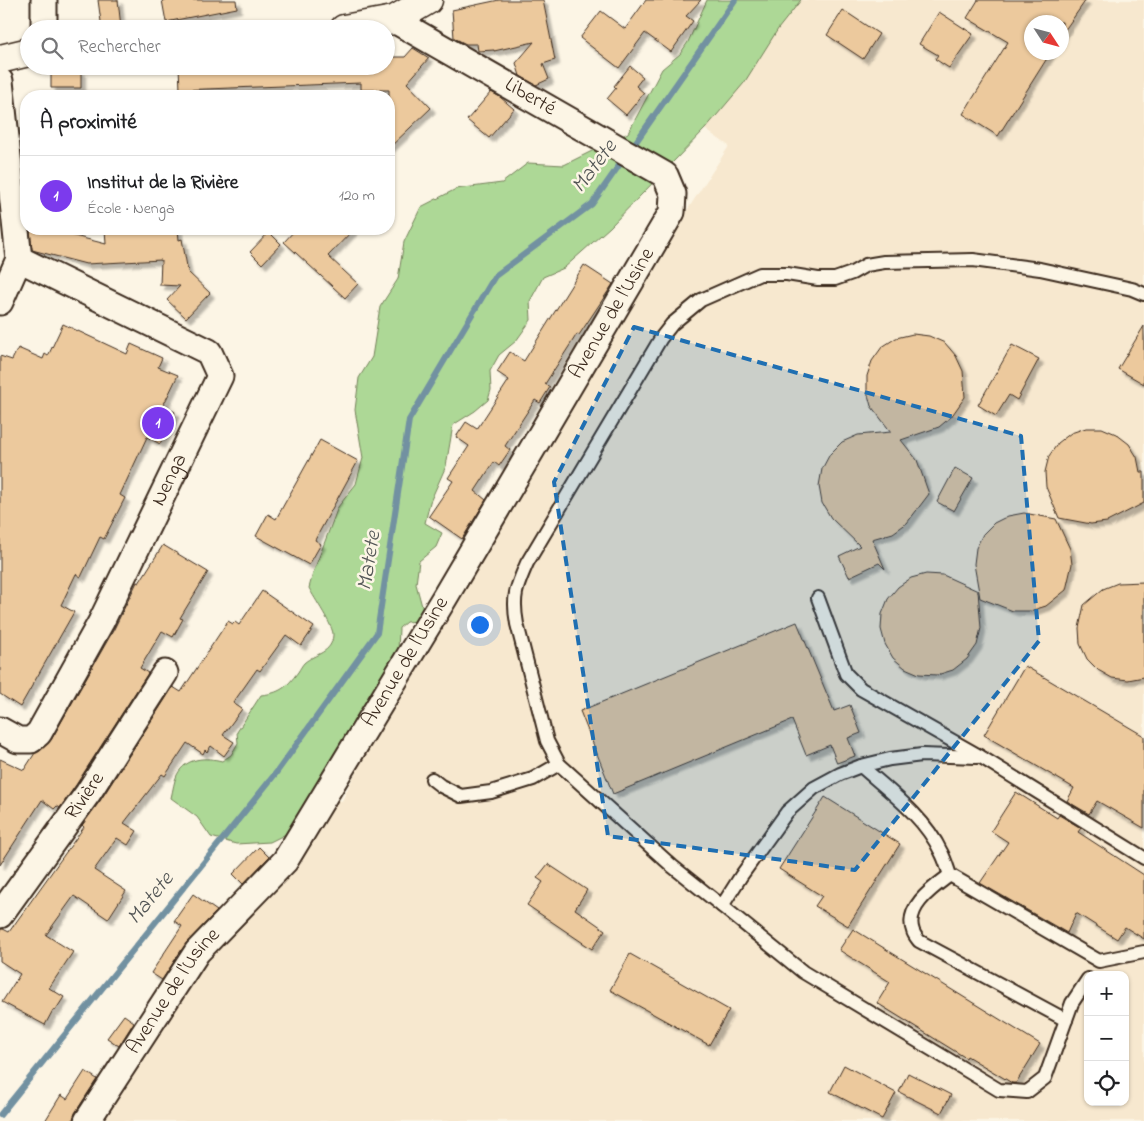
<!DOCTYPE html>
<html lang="fr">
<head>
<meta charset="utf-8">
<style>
  :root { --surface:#fff; --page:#f6f6f6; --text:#202124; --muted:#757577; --line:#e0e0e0; --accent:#7c3aed }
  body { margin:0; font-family:"Indie Flower",sans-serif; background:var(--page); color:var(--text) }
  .controls { position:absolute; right:15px; bottom:15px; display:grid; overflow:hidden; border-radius:10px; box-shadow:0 1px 4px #0004 }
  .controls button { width:45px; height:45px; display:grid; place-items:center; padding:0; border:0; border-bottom:1px solid var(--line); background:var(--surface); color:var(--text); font:25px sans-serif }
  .compass { position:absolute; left:1024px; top:15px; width:45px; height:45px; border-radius:50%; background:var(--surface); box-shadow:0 1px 4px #0004; rotate:126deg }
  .you { position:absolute; left:479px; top:624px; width:18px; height:18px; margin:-12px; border:4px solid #fff; border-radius:50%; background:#1a73e8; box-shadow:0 0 0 8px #1a73e833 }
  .badge { display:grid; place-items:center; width:32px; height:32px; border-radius:50%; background:var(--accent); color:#fff; font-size:16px; font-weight:700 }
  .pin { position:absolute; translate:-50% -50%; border:2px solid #fff; box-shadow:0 1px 5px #0006 }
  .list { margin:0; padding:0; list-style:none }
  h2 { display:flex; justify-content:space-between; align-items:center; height:65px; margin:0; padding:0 20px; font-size:21px }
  h2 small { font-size:16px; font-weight:400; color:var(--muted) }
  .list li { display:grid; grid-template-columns:32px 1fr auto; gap:15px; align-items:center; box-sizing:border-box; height:80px; padding:0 20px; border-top:1px solid var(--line) }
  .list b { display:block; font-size:19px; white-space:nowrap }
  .list p { margin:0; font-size:16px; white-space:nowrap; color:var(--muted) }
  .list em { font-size:16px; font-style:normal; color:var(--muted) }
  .icon { flex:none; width:28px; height:28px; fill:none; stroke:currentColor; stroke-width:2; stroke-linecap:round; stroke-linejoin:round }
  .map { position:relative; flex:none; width:1144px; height:1121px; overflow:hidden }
  .search { position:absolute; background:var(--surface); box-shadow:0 1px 4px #0004; left:20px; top:20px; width:375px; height:55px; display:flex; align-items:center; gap:12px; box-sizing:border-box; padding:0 18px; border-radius:28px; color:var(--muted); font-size:19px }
  .panel { position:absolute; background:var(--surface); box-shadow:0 1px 4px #0004; left:20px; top:90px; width:375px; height:145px; border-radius:20px }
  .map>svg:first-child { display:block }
</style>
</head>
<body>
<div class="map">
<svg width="1144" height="1121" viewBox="0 0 1144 1121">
  <defs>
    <filter id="shadow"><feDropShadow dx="4.5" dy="4.5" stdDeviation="1" flood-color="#0004"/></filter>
  </defs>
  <rect width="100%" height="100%" fill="#fcf5e5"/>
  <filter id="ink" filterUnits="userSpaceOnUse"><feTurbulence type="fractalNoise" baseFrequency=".02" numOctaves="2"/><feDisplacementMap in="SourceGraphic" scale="10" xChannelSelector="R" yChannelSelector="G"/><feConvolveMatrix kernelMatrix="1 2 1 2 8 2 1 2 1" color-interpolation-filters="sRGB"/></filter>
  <g filter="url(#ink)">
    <!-- built -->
    <path fill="#f7e8cf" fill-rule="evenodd" d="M 738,0 L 1144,0 L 1144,1121 L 92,1121 L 197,953 L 332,798 L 342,801 L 420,636 L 518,470 L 729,146 L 664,101 ZM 1032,22 L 1062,22 L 1062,52 L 1032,52 ZM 1088,975 L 1125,975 L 1125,1102 L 1088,1102 Z"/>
    <!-- green -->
    <path fill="#add896" stroke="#74815a" d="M 707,0 L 801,0 L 778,29 L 744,83 L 705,129 L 610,227 L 564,268 L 543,277 L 530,301 L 531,320 L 516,341 L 499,355 L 490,371 L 491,390 L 488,400 L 475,411 L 453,425 L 446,466 L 430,502 L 425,523 L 442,533 L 436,547 L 419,561 L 416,584 L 423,610 L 419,621 L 406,622 L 399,628 L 398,652 L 296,829 L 270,842 L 236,844 L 211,837 L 197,817 L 171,798 C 173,790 174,781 177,775 C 186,757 206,757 222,761 L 231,755 L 238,743 L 237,732 L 261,695 C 280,693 286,688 298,672 C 300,669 302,665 304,663 C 315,653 332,654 333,635 C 334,627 314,598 309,588 L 313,573 L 338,507 L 356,484 L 363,458 L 355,410 L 359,378 L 372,357 L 380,307 L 398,279 L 404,242 L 421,207 L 456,189 L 502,183 L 528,163 L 564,165 L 628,133 L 662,69 L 680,54 L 688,42 Z"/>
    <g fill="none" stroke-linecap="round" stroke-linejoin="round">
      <!-- stream -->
      <g stroke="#7291a1" stroke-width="6">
        <polyline points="631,149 735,0"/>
        <polyline points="0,1115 276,773 377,633 409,420 495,276 592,204 625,157"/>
      </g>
    </g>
    <!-- building -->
    <g fill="#ecc99d" stroke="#3b2a1e" filter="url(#shadow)">
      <polygon points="98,0 118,0 121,27 102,29"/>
      <polygon points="162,0 236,0 237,8 166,22"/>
      <polygon points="499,0 543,0 555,60 543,64 549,79 536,85 520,76 516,63 534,42 494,51 494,50 478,51 477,44 466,44 454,38 452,10"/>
      <polygon points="646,0 701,0 686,16 693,21 671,52 645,33 619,68 580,38 601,11 625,29"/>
      <polygon points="978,0 1086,0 1062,34 1062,22 1032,22 1032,52 1051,52 998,136 963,114 1008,42 967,18"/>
      <polygon points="843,10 879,34 863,59 827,35"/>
      <polygon points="939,12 973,34 949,68 935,59 938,55 919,44"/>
      <polygon points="413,48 429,58 407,83 431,108 389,148 389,90 361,90 361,83 180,90 179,66 386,66 386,57 405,57"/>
      <polygon points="630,66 643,77 636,86 644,93 626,115 607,99 616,88 614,86"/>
      <polygon points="81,70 81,88 51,88 51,71"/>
      <polygon points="491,92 500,97 514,109 489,138 467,120"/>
      <polygon points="30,229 47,229 106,244 105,229 178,229 179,240 182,239 188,272 210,293 186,318 167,300 180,286 160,285 161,260 86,264 32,250"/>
      <polygon points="296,229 354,229 328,256 358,284 345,298 284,242"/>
      <polygon points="269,232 281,244 262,264 250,252"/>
      <polygon points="584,265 613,284 579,335 577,334 545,384 550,387 540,403 535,400 505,446 510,450 499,466 494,462 475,491 486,500 462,539 429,516 453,481 448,478 469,446 456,437 466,422 477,429 509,380 497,372 510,352 524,361"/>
      <polygon points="63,324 127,354 131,344 162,358 158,367 178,375 163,406 175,412 160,444 147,437 120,495 125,498 104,539 100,537 81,577 76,574 61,605 74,612 20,707 0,694 0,356 12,360 18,348 43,359 45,354 48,356"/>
      <polygon points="1144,326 1144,384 1118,369"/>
      <polygon points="913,334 929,336 945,343 956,356 963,371 965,397 951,417 939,427 901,440 917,460 929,494 907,523 893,533 872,539 885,569 879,563 849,577 839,556 860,546 831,518 822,503 819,486 822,469 830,454 842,442 858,435 891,432 871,406 867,391 867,376 872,361 882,347 896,338"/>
      <polygon points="1012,345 1039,359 1017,400 1009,395 996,416 978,405"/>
      <polygon points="1086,428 1102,428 1116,434 1129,444 1137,457 1140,472 1144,472 1144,503 1107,522 1091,524 1059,518 1046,487 1045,472 1049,456 1058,443 1071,433"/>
      <polygon points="320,440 358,461 315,540 321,544 309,565 256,536 268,514 276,519"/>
      <polygon points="955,468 973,478 954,511 937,502"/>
      <polygon points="1024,513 1056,519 1070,549 1072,564 1066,590 1046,606 1030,611 1013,611 980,598 974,564 976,548 983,534 994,523 1008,516"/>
      <polygon points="163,545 208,572 180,618 183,619 173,637 162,631 140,668 148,673 76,785 60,808 57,806 54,809 42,800 0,865 0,759 24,770 35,753 40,751 51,740 114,629 137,582 139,583"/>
      <polygon points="926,574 943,575 978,591 981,628 977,645 967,659 953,670 937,675 919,674 905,668 893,658 885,644 881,629 882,614 888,599 898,587 911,578"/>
      <polygon points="1144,582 1144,677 1128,680 1112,678 1098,670 1087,659 1080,644 1079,628 1084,605 1103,589 1118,583"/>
      <polygon points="262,591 314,627 301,646 286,635 260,671 257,669 233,703 242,709 223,735 234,742 224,756 211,746 207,752 205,750 203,754 187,743 165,776 162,774 124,823 137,831 128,845 117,838 94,870 126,891 108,919 74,896 46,935 73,952 49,988 64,997 55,1011 53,1010 45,1025 2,1002 20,974 0,961 0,929 3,929 9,932 84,827 82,825 100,801 173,687 181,692 228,621 233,624 235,622 239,625"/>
      <polygon points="797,622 834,711 850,705 861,733 848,738 855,756 837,763 830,745 806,755 792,720 613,794 580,711"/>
      <polygon points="1025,666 1144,736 1144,828 1097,801 1089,814 1067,801 1074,788 984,735"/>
      <polygon points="1016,792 1057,818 1059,815 1081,828 1078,832 1144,875 1144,939 1125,927 1117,939 1076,913 1067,933 980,883 1008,842 991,831"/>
      <polygon points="825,797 900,844 848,926 815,906 822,896 779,869"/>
      <polygon points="259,847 269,857 243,884 233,874"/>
      <polygon points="548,864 587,890 575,909 605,930 592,949 527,905 543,882 537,878"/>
      <polygon points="193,894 217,911 187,942 162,980 151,973 182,926 174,921"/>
      <polygon points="853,929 1040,1044 1016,1083 1012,1083 967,1056 966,1058 877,1003 890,982 839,950"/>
      <polygon points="630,954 729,1010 709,1045 610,990"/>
      <polygon points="124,1015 134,1022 119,1046 107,1038"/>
      <polygon points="844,1065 896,1093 882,1119 830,1092"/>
      <polygon points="85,1071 97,1079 75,1113 73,1121 45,1121 61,1095 67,1099"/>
      <polygon points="908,1073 951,1095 941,1113 899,1092"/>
    </g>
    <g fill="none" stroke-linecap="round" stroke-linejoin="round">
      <!-- service casing -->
      <g stroke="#3b2a1e" stroke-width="16">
        <g id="service">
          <path d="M 1144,294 L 1132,289 L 1040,269 L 973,260 L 884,262 L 866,265 L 852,273 L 835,279 L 818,279 L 787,274 L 760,274 L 701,300 L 672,324 L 661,338 L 527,563 C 516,588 512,597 517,624 L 547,741 L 559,764 L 672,866 L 722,906 L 741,876 L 787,812 L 814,788 L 840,774 L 861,766 C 889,791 925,817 941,852 C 945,859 947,867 950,875 L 1099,961 L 1144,952"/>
          <polyline points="818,598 846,674 861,689 981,757 1144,858"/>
          <polyline points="861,766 890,759 922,755 977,757"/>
          <polyline points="432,779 441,786 461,796 491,792 533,779 559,764"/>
          <path d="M 950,875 C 934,887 904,907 913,931 C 914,935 917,938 919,941 L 1066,1020"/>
          <polyline points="722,906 803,972 999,1090 1027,1092 1045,1078 1072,1003 1088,979"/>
        </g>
      </g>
      <!-- minor casing -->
      <g stroke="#3b2a1e" stroke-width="29">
        <g id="minor">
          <polyline points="44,29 44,0"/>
          <polyline points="0,81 19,259 0,302"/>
          <path id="s1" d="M 0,730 L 18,740 L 31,740 L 39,733 L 101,622 L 220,376 L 209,352 L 19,259"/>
          <path id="s2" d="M 0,915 L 88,793 L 165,673"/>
          <path id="s3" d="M 87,1121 L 197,952 L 285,861 L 445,597 L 672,212 L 673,194 L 665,175 L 394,20"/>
        </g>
      </g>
      <!-- tertiary casing -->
      <g stroke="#3b2a1e" stroke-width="31">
        <g id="tertiary">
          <polyline points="344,29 394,20 428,0"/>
          <polyline points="0,59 29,52"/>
        </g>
      </g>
      <!-- service -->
      <use href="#service" stroke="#fcf5e5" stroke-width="12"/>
      <!-- minor -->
      <use href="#minor" stroke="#fcf5e5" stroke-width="25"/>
      <!-- tertiary -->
      <use href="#tertiary" stroke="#fcf5e5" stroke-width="28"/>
    </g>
  </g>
  <!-- marked area -->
  <path fill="#1f6fb2" fill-opacity="0.2" stroke="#1f6fb2" stroke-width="4" stroke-dasharray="10 6" stroke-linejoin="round" d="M 634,327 L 1021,436 L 1039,641 L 855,870 L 608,836 L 554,482 Z"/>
  <g text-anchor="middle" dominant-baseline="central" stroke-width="5" stroke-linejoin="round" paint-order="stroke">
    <!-- street labels -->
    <g font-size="21" fill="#3b2a1e" stroke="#fcf5e5">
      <text transform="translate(530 97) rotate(30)">Liberté</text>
      <text stroke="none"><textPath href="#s3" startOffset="966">Avenue de l'Usine</textPath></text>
      <text stroke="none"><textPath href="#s1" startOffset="329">Nenga</textPath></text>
      <text stroke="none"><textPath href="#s3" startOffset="561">Avenue de l'Usine</textPath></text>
      <text stroke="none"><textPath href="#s2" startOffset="146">Rivière</textPath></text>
      <text stroke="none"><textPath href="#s3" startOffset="156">Avenue de l'Usine</textPath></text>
    </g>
    <!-- water labels -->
    <g font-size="22" font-style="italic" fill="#525555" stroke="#fcf5e5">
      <text transform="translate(595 167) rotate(-53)">Matete</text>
      <text transform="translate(370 561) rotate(-81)">Matete</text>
      <text transform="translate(151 899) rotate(-51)">Matete</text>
    </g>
  </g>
</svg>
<div class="controls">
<button>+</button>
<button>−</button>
<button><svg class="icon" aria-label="locate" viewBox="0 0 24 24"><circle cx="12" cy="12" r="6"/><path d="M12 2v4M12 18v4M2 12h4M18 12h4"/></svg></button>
</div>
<svg class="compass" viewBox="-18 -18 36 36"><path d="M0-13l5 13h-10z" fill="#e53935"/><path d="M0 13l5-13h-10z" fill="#757577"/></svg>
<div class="you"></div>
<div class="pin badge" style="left:158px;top:423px">1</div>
<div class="search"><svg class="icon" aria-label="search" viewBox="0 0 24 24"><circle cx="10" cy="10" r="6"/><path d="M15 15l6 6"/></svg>Rechercher</div>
<section class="panel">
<h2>À proximité<small></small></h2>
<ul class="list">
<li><span class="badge">1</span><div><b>Institut de la Rivière</b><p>École · Nenga</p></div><em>120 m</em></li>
</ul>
</section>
</div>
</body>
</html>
